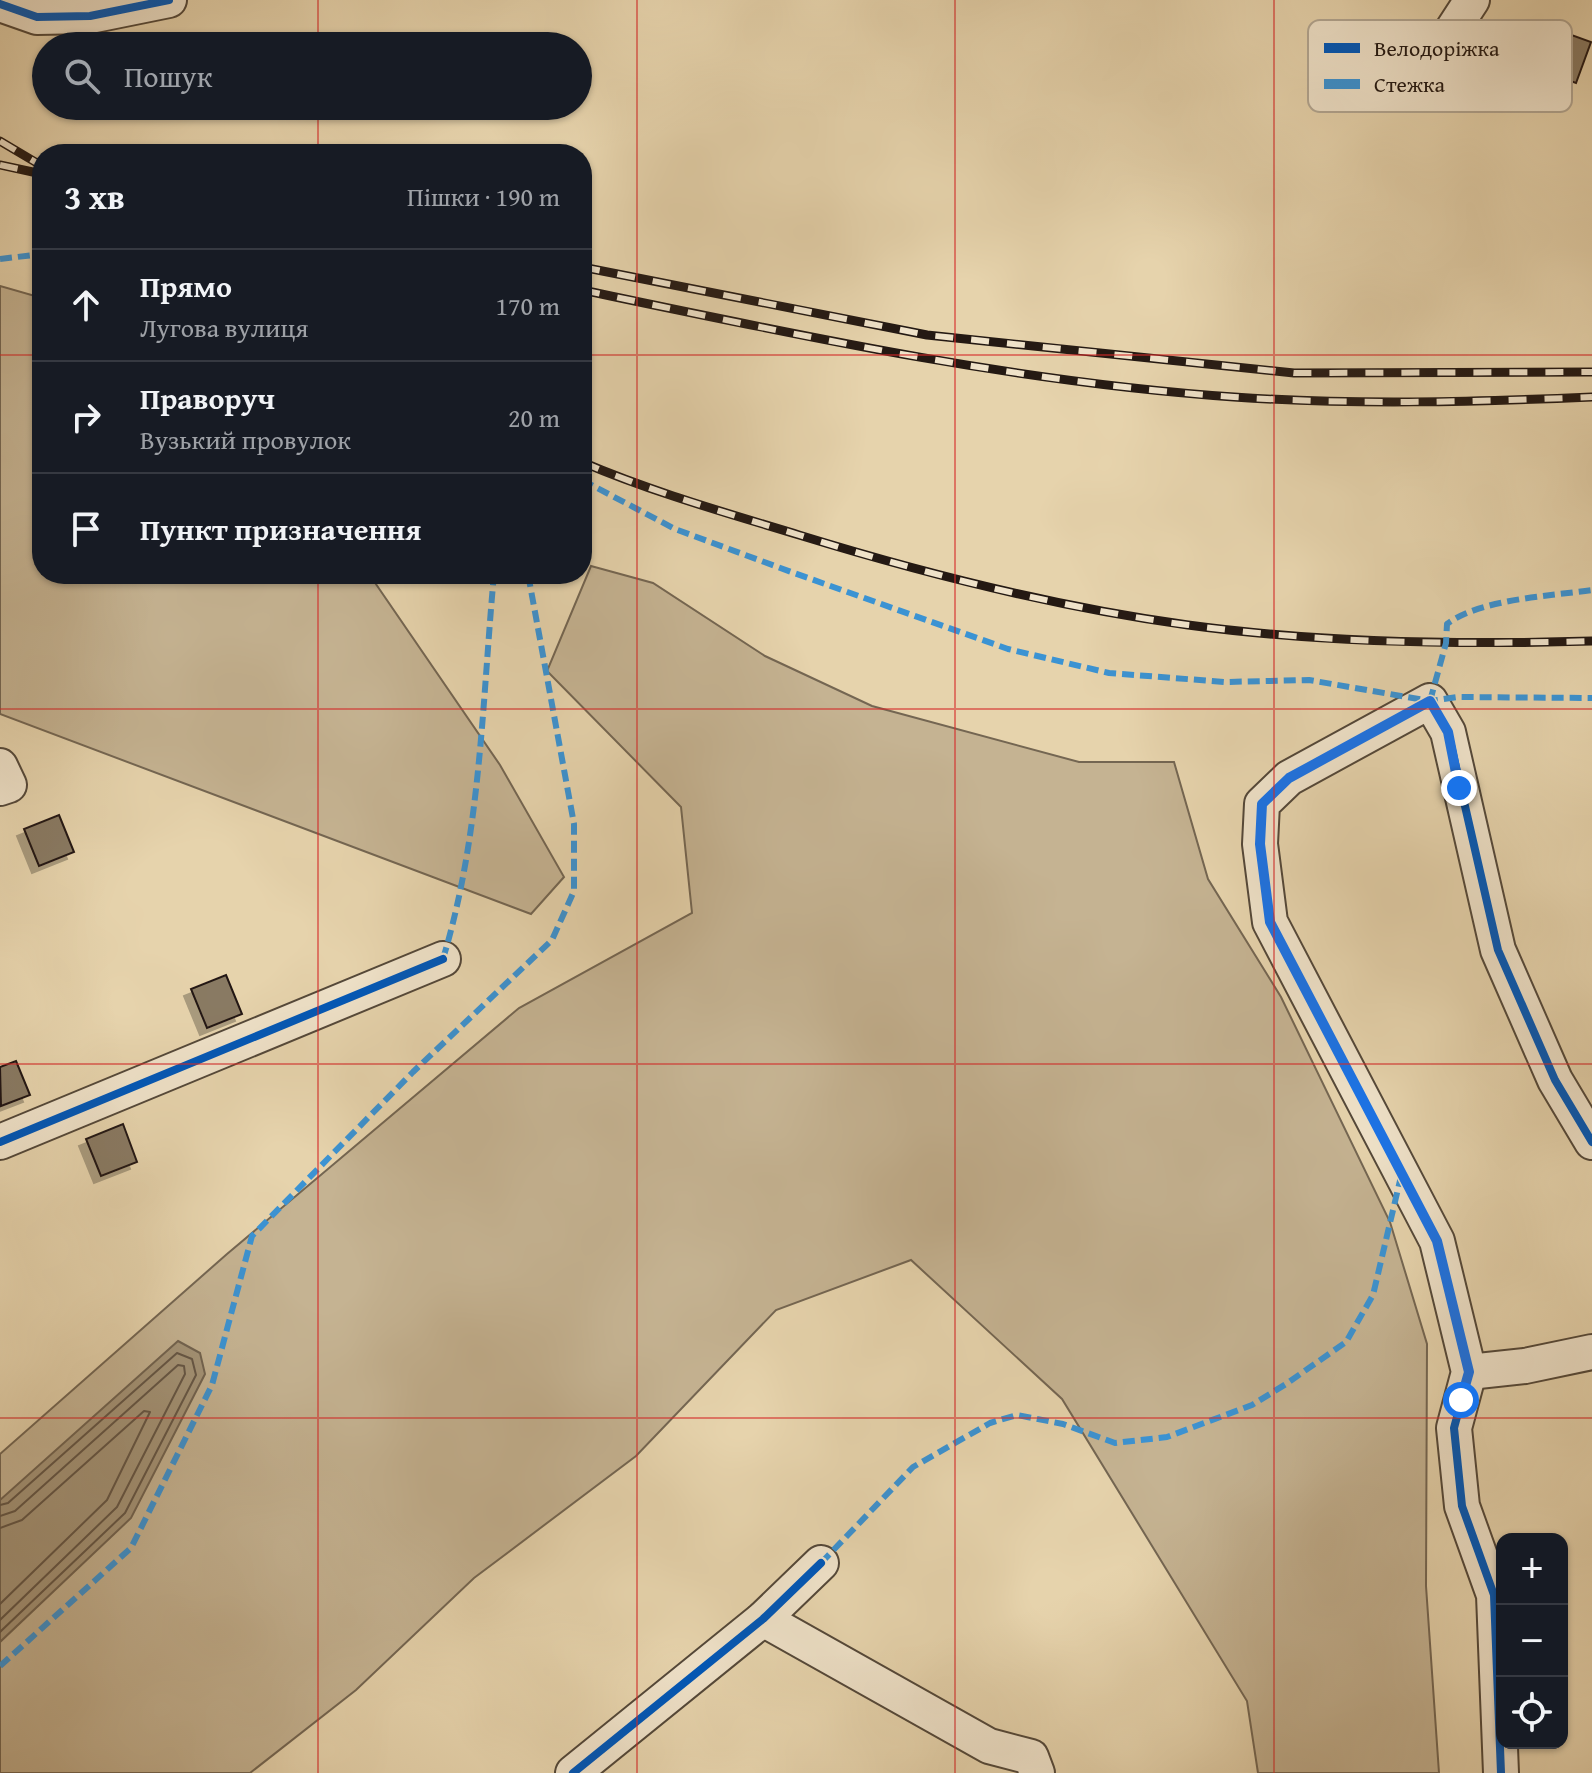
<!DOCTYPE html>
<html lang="uk">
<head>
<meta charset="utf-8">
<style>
  :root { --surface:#171b24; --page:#20242c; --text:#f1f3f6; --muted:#9ea1a6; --line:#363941 }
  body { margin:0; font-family:"Gentium Book Plus",serif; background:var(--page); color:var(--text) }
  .controls { position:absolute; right:24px; bottom:24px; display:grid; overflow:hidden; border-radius:16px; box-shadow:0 2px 6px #0004 }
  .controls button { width:72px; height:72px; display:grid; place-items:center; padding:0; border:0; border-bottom:2px solid var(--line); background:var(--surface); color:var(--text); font:40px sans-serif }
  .stop { position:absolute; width:24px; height:24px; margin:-18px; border:6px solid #1a73e8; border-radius:50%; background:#fff }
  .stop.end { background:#1a73e8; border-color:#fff; box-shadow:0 2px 8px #0008 }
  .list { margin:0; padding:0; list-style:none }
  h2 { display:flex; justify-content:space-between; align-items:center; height:104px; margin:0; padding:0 32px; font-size:34px }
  h2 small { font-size:26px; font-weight:400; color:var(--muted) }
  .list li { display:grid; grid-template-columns:52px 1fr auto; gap:24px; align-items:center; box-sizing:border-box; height:112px; padding:0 32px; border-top:2px solid var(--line) }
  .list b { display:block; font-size:30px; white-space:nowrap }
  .list p { margin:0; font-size:26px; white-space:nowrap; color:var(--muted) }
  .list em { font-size:26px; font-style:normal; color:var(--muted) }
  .icon { flex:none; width:44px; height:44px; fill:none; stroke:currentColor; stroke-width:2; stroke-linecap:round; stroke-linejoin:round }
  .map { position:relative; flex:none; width:1592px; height:1773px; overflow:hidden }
  .search { position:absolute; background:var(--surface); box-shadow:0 2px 6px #0004; left:32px; top:32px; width:560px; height:88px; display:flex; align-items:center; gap:20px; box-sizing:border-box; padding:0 28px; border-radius:44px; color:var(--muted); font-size:30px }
  .panel { position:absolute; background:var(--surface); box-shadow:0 2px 6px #0004; left:32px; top:144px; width:560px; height:440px; border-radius:32px }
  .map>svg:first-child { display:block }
</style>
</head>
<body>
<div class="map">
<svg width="1592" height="1773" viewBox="0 0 1592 1773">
  <defs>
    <filter id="shadow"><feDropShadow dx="-7" dy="7" stdDeviation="0" flood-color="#0004"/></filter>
  </defs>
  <rect width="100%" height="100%" fill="#e6d3ac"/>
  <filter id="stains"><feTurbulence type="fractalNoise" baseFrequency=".0025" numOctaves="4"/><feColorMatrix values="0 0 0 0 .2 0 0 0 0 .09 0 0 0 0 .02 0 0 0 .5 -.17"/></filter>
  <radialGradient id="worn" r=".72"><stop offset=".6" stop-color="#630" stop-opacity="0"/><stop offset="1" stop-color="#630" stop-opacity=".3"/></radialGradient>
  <!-- green -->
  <g fill="#c5b392" stroke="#746652" stroke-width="2">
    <polygon points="0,286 42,298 42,574 369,574 500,765 564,877 531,914 0,714"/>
    <polygon points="591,566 653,583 765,656 872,706 1079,762 1174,762 1208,879 1281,997 1390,1222 1427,1344 1426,1586 1439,1773 1258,1773 1247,1701 1062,1399 911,1260 776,1310 636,1456 474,1578 356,1690 250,1773 0,1773 0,1454 227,1254 519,1008 692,913 681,807 547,671"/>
  </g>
  <!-- water -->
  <polygon fill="#a49478" stroke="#716350" stroke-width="2" points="178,1341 200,1353 205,1374 131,1518 0,1642 0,1500"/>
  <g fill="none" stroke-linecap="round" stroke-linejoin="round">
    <!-- shore -->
    <g stroke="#645646" stroke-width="2">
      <polyline points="0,1505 8,1503 177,1353 192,1359 196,1375 125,1513 0,1632"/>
      <polyline points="0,1516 15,1511 178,1365 184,1366 185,1374 117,1507 0,1620"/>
      <polyline points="0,1528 22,1520 144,1411 150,1412 107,1500 0,1604"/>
    </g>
  </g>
  <!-- building -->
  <g fill="#897a63" stroke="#241913" stroke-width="2" filter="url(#shadow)">
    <polygon points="1541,24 1591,42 1576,83 1526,65"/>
    <polygon points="59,815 74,852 39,866 24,829"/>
    <polygon points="226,975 242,1014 207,1028 191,989"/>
    <polygon points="16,1061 30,1095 1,1106 0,1067"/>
    <polygon points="123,1124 137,1162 101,1176 86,1139"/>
  </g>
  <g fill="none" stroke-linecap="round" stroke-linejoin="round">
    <!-- street casing -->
    <g stroke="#544839" stroke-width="38">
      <g id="street">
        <polyline points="0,4 37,17 90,16 169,0"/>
        <polyline points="1444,43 1472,0"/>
        <polyline points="0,766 9,785 0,788"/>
        <polyline points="0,1142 443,959"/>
        <polyline points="1469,1372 1525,1366 1592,1352"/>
        <polyline points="763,1619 989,1746 1031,1757 1037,1773"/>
        <polyline points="573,1773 763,1619 821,1563"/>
        <polyline points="1501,1773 1494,1595 1462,1506 1454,1428 1469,1372 1437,1241 1270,922 1260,844 1262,804 1289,778 1430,701 1448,732 1498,950 1555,1080 1592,1142"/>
      </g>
    </g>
    <!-- street -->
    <use href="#street" stroke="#efe2c9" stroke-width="34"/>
    <!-- rail casing -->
    <g stroke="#241913" stroke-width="9">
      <g id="rail">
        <polyline points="0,141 42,166"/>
        <polyline points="0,165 42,174"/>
        <polyline points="582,267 927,335 1294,373 1592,372"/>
        <path d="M 582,290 C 797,335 1014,382 1234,397 C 1354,405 1472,402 1592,397"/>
        <path d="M 582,462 C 652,492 727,513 799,535 C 926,574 1056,607 1188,625 C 1321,643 1457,645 1592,641"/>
      </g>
    </g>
    <!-- rail -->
    <use href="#rail" stroke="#efe2c9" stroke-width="6" stroke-dasharray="18" stroke-linecap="butt"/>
    <!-- quiet -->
    <g stroke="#3b93d3" stroke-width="6" stroke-dasharray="12 6" stroke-linecap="butt">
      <polyline points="0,259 42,254"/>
      <polyline points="582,480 675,529 794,573 1008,649 1109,673 1225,682 1309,680 1430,701 1458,697 1592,698"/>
      <path d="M 1430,701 L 1446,643 L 1447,624 C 1480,599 1550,596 1592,590"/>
      <path d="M 443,959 C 481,833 482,704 494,574"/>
      <polyline points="821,1563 913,1467 990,1423 1017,1415 1063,1424 1115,1443 1167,1437 1252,1405 1286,1384 1346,1342 1373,1295 1402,1172"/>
      <polyline points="0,1666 131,1548 212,1385 252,1236 413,1072 552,940 574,891 574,824 528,574"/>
    </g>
    <!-- cycleway casing -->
    <g stroke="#efe2c9" stroke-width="13">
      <g id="cycleway">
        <polyline points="0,4 37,17 90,16 169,0"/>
        <polyline points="0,1142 443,959"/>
        <polyline points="573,1773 763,1619 821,1563"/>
        <polyline points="1501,1773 1494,1595 1462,1506 1454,1428 1469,1372 1437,1241 1270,922 1260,844 1262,804 1289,778 1430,701 1448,732 1498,950 1555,1080 1592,1142"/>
      </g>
    </g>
    <!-- cycleway -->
    <use href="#cycleway" stroke="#0057b8" stroke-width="8"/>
  </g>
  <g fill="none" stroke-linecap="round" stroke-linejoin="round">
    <!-- route -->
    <polyline stroke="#1a73e8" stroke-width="10" points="1459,788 1448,732 1430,701 1289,778 1262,804 1260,844 1270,922 1437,1241 1469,1372 1461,1400"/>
  </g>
  <!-- grid -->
  <path fill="none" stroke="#d62828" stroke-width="2" stroke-opacity="0.55" d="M 318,0 L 318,46M 637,0 L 637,1773M 955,0 L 955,1773M 1274,0 L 1274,1773M 318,106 L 318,154M 0,355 L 42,355M 582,355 L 1592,355M 318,574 L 318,1773M 0,709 L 1592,709M 0,1064 L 1592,1064M 0,1418 L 1592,1418"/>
  <!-- legend -->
  <rect x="1308" y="20" width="264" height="92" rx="12" fill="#efe2c9" stroke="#b2a692" stroke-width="2"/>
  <rect x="1324" y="43" width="36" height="10" fill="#0057b8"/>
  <rect x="1324" y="79" width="36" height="10" fill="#3b93d3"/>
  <g font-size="22" fill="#241913">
    <text x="1374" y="56">Велодоріжка</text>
    <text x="1374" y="92">Стежка</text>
  </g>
  <rect width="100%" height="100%" filter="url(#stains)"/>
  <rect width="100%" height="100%" fill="url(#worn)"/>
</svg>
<div class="controls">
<button>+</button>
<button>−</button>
<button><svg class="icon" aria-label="locate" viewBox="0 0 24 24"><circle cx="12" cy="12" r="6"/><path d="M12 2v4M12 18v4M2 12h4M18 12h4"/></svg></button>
</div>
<div class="stop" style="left:1461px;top:1400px"></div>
<div class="stop end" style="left:1459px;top:788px"></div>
<div class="search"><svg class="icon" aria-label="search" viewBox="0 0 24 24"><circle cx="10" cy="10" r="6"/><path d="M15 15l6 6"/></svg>Пошук</div>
<section class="panel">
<h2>3 хв<small>Пішки · 190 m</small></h2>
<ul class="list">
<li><svg class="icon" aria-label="ahead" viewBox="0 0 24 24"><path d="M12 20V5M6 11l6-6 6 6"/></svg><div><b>Прямо</b><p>Лугова вулиця</p></div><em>170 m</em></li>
<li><svg class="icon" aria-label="right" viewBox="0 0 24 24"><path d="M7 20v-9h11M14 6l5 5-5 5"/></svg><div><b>Праворуч</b><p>Вузький провулок</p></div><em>20 m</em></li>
<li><svg class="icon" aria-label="arrive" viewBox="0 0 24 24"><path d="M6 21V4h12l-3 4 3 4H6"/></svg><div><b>Пункт призначення</b></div></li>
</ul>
</section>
</div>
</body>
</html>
